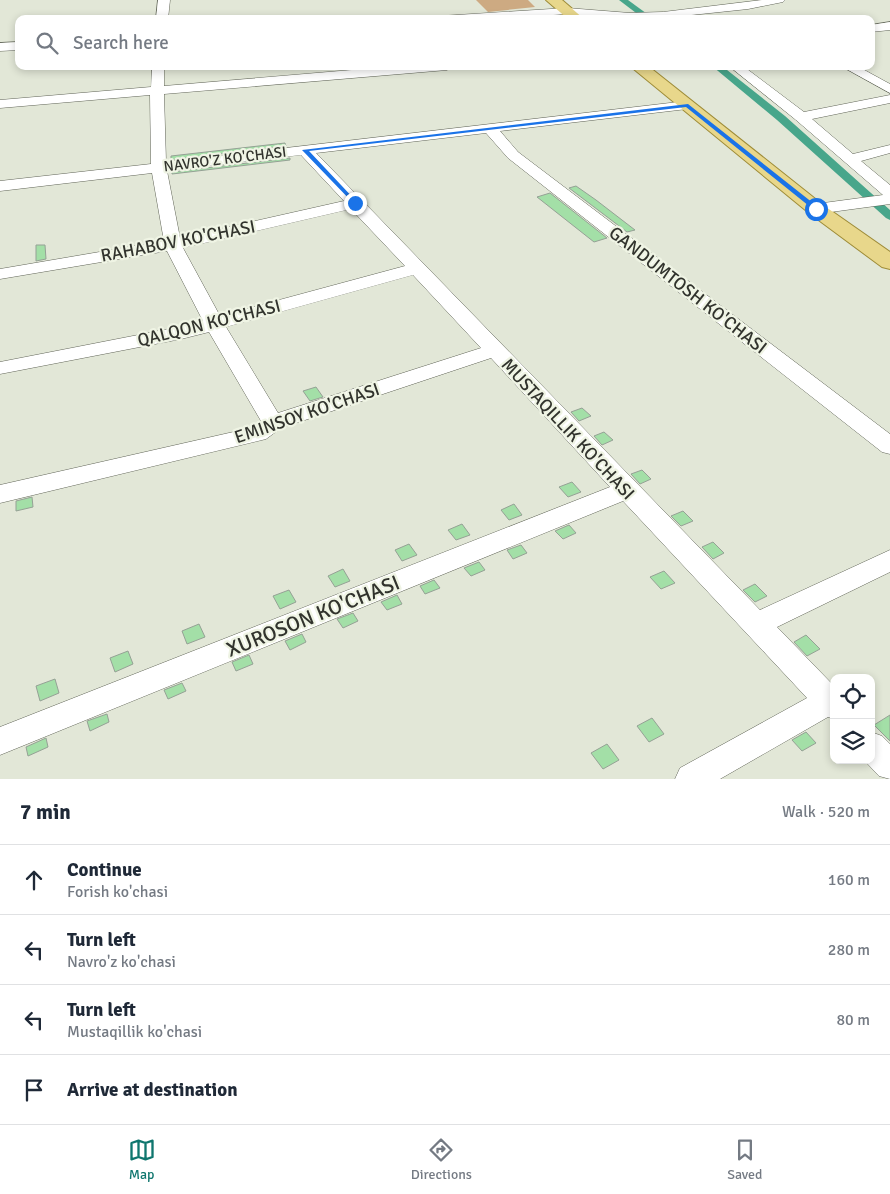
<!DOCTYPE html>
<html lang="en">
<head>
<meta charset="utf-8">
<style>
  :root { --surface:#fff; --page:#f6f6f7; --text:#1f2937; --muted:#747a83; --line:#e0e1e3; --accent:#0f766e }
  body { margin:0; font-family:Signika,sans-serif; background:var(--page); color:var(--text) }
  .controls { position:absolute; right:15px; bottom:15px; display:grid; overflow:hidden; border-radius:10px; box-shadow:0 2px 8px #0003 }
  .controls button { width:45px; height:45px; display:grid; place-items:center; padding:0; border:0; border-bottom:1px solid var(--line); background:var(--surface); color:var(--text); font:25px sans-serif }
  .stop { position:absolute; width:15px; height:15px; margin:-11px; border:4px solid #1a73e8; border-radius:50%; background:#fff }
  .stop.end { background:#1a73e8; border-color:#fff; box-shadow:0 1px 5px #0008 }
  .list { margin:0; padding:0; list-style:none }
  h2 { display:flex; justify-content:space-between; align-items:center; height:65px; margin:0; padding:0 20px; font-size:21px }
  h2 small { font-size:16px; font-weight:400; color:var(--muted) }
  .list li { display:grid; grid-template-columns:32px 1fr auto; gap:15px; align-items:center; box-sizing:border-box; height:70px; padding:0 20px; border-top:1px solid var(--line) }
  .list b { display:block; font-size:19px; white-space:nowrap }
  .list p { margin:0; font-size:16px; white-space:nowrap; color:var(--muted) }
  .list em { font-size:16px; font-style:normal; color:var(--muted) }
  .icon { flex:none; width:28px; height:28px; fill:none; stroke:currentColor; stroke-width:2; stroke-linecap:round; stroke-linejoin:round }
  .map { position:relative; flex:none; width:890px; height:779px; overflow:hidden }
  .search { position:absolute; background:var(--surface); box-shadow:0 2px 8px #0003; left:15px; right:15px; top:15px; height:55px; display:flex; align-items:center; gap:12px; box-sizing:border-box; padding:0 18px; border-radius:10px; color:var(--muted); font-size:19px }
  .sheet { height:345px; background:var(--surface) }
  nav { display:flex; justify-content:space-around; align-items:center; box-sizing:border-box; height:70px; border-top:1px solid var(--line); background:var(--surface); font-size:14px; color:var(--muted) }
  nav a { display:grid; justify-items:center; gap:2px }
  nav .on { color:var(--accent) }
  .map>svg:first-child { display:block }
</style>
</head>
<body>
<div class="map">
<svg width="890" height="779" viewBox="0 0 890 779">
  <rect width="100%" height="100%" fill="#e2e7d7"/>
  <!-- green -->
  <polygon fill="#cdaa82" points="476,0 528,0 535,7 488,12"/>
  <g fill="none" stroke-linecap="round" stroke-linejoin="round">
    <!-- canal -->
    <g fill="#48a68b" fill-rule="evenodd">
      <polygon points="619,0 628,0 654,19 644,19"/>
      <polygon points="712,66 722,66 785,116 890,210 890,220 886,218 777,120"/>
    </g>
  </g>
  <!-- building -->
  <g fill="#a3dfa7" stroke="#95a195">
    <polygon points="285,143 286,146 171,160 171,156"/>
    <polygon points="290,158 290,160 172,174 172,172"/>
    <polygon points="576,186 596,200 635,230 627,232 569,188"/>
    <polygon points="550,193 607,238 594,242 537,197"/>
    <polygon points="36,245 45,245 46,259 36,261"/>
    <polygon points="316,387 323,397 310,401 303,391"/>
    <polygon points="582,408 591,416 579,421 571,412"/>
    <polygon points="604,432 613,440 602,445 594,436"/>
    <polygon points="642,470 651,479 640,484 631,474"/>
    <polygon points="572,482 581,492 568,497 559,487"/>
    <polygon points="32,497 33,507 16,511 16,501"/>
    <polygon points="514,504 522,515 509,520 501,510"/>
    <polygon points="683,511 693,521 681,526 671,516"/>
    <polygon points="462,524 470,535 456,540 448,530"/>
    <polygon points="569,525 576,533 563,539 555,531"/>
    <polygon points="713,542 724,553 713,559 702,547"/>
    <polygon points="409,544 417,555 402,561 395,550"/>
    <polygon points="521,545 527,553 513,559 507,550"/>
    <polygon points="479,562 485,570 471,576 464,568"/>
    <polygon points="343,569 350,581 335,587 328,576"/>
    <polygon points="664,571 675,583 661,589 650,577"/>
    <polygon points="434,580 440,588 425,594 420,586"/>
    <polygon points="755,584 767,596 755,602 743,590"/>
    <polygon points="289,590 296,602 280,609 273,596"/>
    <polygon points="397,595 402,604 387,610 381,602"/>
    <polygon points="353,613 358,621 343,628 337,619"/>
    <polygon points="199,624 205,637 187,644 182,631"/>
    <polygon points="302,634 306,642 290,650 285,641"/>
    <polygon points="806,635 820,649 807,656 794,642"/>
    <polygon points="128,651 133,664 115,672 110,658"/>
    <polygon points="249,655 253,664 236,671 232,662"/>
    <polygon points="55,679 59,693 40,701 36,686"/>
    <polygon points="182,683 186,691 168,699 164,690"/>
    <polygon points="107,714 109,722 90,731 87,721"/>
    <polygon points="890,715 890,741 874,725"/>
    <polygon points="652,718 664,734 649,742 637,726"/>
    <polygon points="806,732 816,743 802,751 792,740"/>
    <polygon points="46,738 48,747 28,756 26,747"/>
    <polygon points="607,744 619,760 603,769 591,753"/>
  </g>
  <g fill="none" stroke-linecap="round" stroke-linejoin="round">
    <!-- minor casing -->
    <g stroke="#616558" stroke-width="1">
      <g id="minor">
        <polygon points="158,0 170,0 168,19 156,19"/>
        <polygon points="762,0 785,0 783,2 748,9 663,18 622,19 567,14 499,19 435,19 441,16 567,8 630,13 663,12"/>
        <polygon points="890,22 890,30 871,32 871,25"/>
        <polygon points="19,42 19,50 0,51 0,43"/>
        <path d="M 152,66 L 164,66 L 164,86 L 399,66 L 453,66 L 447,70 L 164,94 L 166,162 L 687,101 L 692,102 L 694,105 L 687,109 L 500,131 L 518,152 L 890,434 L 890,454 L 882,452 L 508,158 L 486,133 L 316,153 L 760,610 L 890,550 L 890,572 L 777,627 L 834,686 L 834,719 L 828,717 L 720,779 L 675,779 L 680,768 L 807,698 L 623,501 L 0,755 L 0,727 L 610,487 L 491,358 L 281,428 L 266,439 L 0,503 L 0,485 L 251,428 L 261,421 L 209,332 L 181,339 L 0,374 L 0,362 L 179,327 L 203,321 L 167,251 L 0,279 L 0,269 L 164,241 L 152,173 L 0,191 L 0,181 L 151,164 L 150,95 L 0,108 L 0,100 L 151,87 ZM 301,155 L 344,201 L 180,238 L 167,171 ZM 351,209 L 405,266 L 220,316 L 183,248 ZM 413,275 L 481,348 L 278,413 L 226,327 Z"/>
        <polygon points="729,66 743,66 804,112 890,95 890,103 812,119 853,154 890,145 890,153 861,161 890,185 890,204 816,214 810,213 808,209 810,205 816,204 883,195 796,120"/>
        <polygon points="841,66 857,66 890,84 890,93"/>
        <polygon points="871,732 882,736 890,744 890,779 879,776 864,760 871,760"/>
      </g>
    </g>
    <!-- major casing -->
    <g stroke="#9e8c38" stroke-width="2">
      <g id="major">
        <polygon points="546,0 562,0 584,19 568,19"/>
        <polygon points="630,66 648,66 823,205 890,252 890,269 882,267 809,213"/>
      </g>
    </g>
    <!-- minor -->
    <use href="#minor" fill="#fff" fill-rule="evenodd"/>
    <!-- major -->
    <use href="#major" fill="#e8d78b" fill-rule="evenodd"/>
  </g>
  <!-- route -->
  <polygon fill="#1a73e8" points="688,104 818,207 818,210 814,210 686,107 309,151 357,202 358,203 355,205 302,150"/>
  <g text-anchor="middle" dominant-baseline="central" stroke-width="4.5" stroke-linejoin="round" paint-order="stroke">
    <!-- far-street labels -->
    <g font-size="15" fill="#31332d" stroke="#eff4e4">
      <text transform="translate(225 159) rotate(-7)">NAVRO'Z KO'CHASI</text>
    </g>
    <!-- street labels -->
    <g font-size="18" fill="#31332d" stroke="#eff4e4">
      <text transform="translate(178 241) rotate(-11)">RAHABOV KO'CHASI</text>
      <text transform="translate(688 290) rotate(38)">GANDUMTOSH KO'CHASI</text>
      <text transform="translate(209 323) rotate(-14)">QALQON KO'CHASI</text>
      <text transform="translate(307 413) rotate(-19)">EMINSOY KO'CHASI</text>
      <text transform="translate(568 429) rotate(47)">MUSTAQILLIK KO'CHASI</text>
    </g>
    <!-- near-street labels -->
    <g font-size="21" fill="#31332d" stroke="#eff4e4">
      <text transform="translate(313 616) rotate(-22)">XUROSON KO'CHASI</text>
    </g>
  </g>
</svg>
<div class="controls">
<button><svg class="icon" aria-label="locate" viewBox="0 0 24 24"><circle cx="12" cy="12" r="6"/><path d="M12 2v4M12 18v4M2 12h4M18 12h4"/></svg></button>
<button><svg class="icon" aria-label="layers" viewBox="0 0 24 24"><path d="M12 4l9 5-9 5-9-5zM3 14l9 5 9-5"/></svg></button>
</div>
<div class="stop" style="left:816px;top:209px"></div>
<div class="stop end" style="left:355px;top:203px"></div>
<div class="search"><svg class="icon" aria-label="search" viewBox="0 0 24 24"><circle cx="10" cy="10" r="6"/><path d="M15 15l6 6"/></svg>Search here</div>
</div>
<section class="sheet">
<h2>7 min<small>Walk · 520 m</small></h2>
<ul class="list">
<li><svg class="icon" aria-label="ahead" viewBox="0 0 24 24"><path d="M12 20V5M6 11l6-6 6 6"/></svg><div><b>Continue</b><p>Forish ko'chasi</p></div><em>160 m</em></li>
<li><svg class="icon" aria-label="left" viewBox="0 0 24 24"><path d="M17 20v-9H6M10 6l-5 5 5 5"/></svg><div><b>Turn left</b><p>Navro'z ko'chasi</p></div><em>280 m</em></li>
<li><svg class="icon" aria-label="left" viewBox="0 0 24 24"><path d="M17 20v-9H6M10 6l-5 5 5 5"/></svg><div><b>Turn left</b><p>Mustaqillik ko'chasi</p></div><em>80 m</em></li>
<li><svg class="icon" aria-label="arrive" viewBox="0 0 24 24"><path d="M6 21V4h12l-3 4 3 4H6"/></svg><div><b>Arrive at destination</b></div></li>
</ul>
</section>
<nav>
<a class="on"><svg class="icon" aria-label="map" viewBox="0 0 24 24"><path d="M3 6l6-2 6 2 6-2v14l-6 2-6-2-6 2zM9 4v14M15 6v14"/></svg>Map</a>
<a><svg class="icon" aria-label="directions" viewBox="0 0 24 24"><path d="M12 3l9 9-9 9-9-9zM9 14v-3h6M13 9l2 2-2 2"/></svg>Directions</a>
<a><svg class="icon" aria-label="saved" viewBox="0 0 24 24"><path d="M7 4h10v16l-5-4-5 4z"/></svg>Saved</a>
</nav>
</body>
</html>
